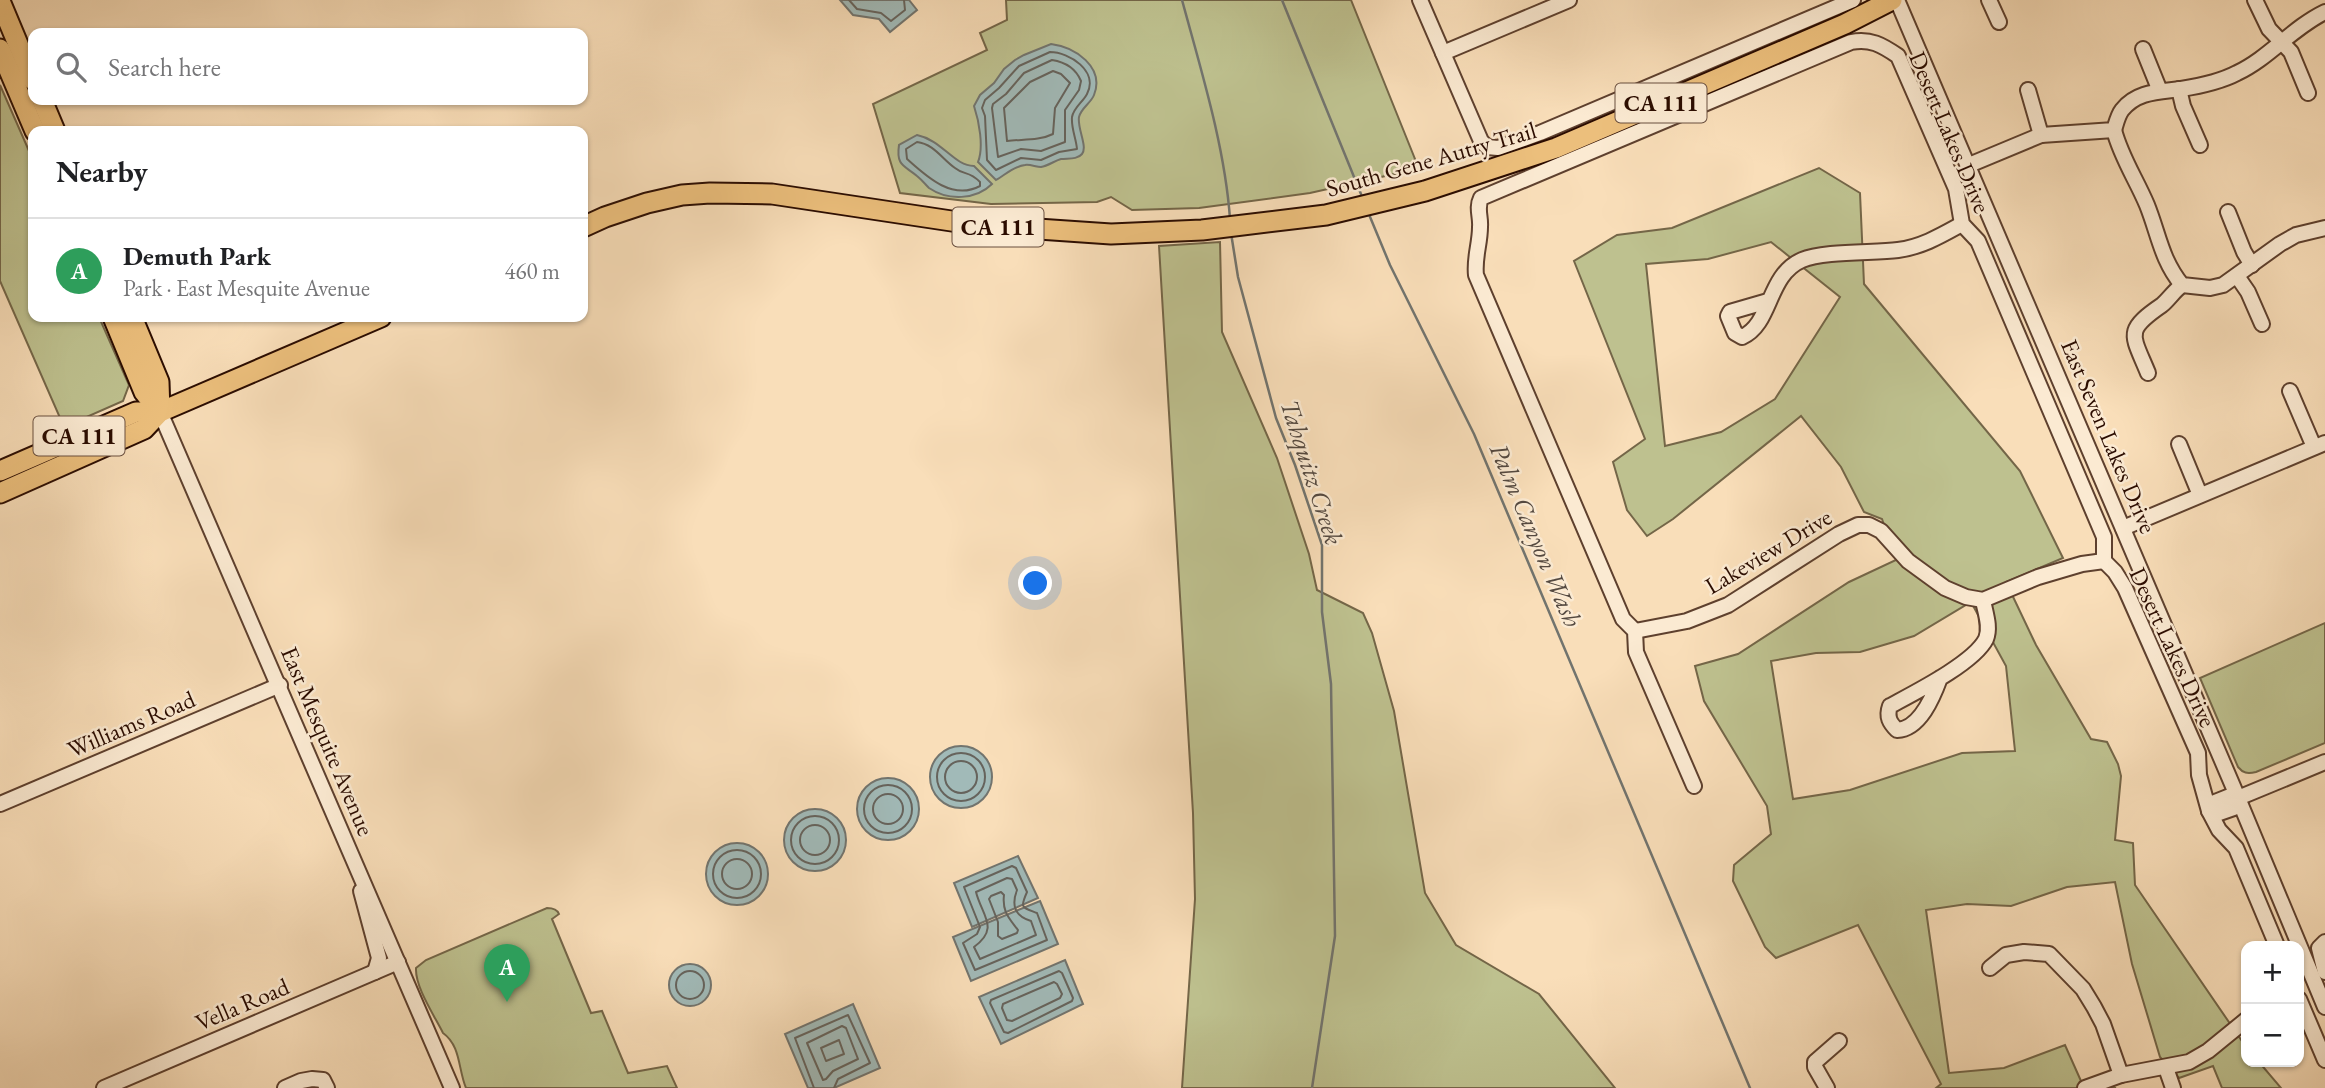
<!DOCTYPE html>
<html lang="en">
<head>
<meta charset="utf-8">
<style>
  :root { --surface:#fff; --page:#f2f2f2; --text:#202124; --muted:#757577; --line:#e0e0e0; --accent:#db2777 }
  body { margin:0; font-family:"EB Garamond",serif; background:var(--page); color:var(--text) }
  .controls { position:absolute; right:21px; bottom:21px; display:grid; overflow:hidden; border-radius:14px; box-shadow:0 2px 5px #0004 }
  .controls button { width:63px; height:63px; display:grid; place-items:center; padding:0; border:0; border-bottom:2px solid var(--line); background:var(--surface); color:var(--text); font:35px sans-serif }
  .you { position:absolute; left:1036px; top:584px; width:24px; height:24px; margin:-18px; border:5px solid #fff; border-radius:50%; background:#1a73e8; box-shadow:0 0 0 10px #1a73e833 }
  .badge { display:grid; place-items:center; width:46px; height:46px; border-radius:50%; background:var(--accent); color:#fff; font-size:23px; font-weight:700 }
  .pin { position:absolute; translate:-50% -58px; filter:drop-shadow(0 2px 4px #0008) }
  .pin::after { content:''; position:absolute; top:37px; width:24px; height:21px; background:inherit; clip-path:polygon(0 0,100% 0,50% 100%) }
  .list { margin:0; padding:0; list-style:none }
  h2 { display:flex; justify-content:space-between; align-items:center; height:91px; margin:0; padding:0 28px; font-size:30px }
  h2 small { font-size:23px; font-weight:400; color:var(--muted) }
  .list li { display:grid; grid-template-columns:46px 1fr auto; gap:21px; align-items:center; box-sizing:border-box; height:105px; padding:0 28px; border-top:2px solid var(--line) }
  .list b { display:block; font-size:26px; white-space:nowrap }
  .list p { margin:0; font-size:23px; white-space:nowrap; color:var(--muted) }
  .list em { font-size:23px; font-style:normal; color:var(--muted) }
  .icon { flex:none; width:38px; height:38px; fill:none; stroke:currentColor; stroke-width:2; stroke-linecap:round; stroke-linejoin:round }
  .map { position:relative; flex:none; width:2325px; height:1088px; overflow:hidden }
  .search { position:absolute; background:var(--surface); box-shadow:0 2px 5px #0004; left:28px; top:28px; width:560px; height:77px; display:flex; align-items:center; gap:18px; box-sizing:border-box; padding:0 24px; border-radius:14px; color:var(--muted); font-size:26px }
  .panel { position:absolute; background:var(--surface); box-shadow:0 2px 5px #0004; left:28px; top:126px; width:560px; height:196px; border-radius:14px }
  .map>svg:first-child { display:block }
</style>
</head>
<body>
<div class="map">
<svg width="2325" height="1088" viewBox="0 0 2325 1088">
  <rect width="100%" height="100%" fill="#f9deb9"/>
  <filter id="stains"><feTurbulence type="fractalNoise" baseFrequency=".00286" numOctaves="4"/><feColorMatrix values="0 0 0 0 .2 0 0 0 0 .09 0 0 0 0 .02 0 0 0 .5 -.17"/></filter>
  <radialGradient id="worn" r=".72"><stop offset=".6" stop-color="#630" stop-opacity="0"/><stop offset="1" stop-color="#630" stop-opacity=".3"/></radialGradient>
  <!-- green -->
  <g fill="#bec18f" stroke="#746648" stroke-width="2" fill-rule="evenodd">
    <polygon points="1006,0 1351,0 1415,159 1403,172 1310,193 1199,208 1132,210 1111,197 1097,202 991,204 900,193 873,104 987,50 980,33 1007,20"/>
    <polygon points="0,85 33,160 33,317 99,317 129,385 123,401 64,427 0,281"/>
    <path d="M 1819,168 L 1860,193 L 1864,284 L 2020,471 L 2063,558 L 2006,582 L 2036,645 L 2091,739 L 2107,742 L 2118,764 L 2121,776 L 2115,840 L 2133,843 L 2135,885 L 2246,1047 L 2246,1062 L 2259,1062 L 2281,1088 L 2222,1088 L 2213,1066 L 2179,1078 L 2160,1057 L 2132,964 L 2115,882 L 2067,887 L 2011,906 L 1967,904 L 1926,910 L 1949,1073 L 2004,1068 L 2065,1045 L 2081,1081 L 2116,1088 L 1936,1088 L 1941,1084 L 1858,925 L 1776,958 L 1765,947 L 1733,881 L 1734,865 L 1771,834 L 1767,806 L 1704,701 L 1695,666 L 1738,654 L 1849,582 L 1896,560 L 1882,519 L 1864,512 L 1841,467 L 1801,416 L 1673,519 L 1647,536 L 1627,510 L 1613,462 L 1645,439 L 1574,261 L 1617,235 L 1672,228 ZM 1771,242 L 1840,297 L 1775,399 L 1721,432 L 1665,446 L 1646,264 L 1708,259 ZM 1971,602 L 2006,666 L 2015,751 L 1962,753 L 1850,790 L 1793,799 L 1771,661 L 1816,653 L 1860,652 L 1914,636 Z"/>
    <polygon points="1220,242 1222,332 1277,458 1309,554 1317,590 1363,613 1372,633 1394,711 1425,893 1456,945 1539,994 1615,1088 1182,1088 1195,899 1193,813 1159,246"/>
    <path d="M 2325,623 L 2325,743 L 2256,772 C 2247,774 2243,773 2238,767 L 2200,678 Z"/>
    <path d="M 547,908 C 553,908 557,909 559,914 L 552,919 L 591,1013 L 602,1011 L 628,1073 L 667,1066 L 677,1088 L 466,1088 C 458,1069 461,1046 443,1033 C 434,1015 415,987 416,968 L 426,960 Z"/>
  </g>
  <!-- water -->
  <g fill="#a1bab8" stroke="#72746e" stroke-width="2">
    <polygon points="840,0 909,0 917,10 890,32 879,19 853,15"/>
    <path d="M 1051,44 C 1075,47 1105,67 1094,95 C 1091,103 1081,108 1079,117 C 1077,128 1088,147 1082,154 C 1077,160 1068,158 1061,159 C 1054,161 1048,166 1041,167 C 1036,167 1030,164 1025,165 C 1014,166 1005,175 996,180 L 978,162 C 984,147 979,121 974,106 L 980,95 L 994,83 L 1004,69 L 1015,60 L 1024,55 Z"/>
    <path d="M 917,135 C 942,140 954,166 974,166 L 992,184 C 976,200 948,201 929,188 C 925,184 922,180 917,176 C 904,165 896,166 899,145 Z"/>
    <circle cx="961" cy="777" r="31"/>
    <circle cx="888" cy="809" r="31"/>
    <circle cx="815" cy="840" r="31"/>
    <circle cx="737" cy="874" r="31"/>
    <polygon points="1018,856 1038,898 972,927 954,883"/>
    <polygon points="1040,901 1058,944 971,981 953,937"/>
    <polygon points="1065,960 1083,1004 1001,1044 979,997"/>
    <circle cx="690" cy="985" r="21"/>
    <polygon points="853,1004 880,1068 834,1088 808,1088 785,1034"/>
  </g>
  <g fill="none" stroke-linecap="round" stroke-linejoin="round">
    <!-- shore -->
    <g stroke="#66635c" stroke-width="2">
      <polyline points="849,0 857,9 881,13 891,21 905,10 904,0"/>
      <path d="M 1050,52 C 1069,52 1099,71 1087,94 C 1083,102 1074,107 1072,117 C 1071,128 1076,138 1077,149 L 1059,152 L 1041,160 L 1021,158 L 996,170 L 987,160 L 985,116 L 982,108 L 985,100 L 999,88 L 1019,66 Z"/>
      <path d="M 1052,60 C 1065,62 1076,69 1081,81 L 1079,90 L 1065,110 L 1065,142 L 1041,151 L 1021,149 L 998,157 L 992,108 L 993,104 L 1006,94 L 1024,73 Z"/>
      <path d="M 1053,71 L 1061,74 L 1070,83 L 1055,108 L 1053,134 C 1039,141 1022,139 1007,141 L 1004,108 L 1030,82 Z"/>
      <path d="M 917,142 C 934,144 942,159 955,168 C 965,176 968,170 980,182 L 980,186 C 952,201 926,176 907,159 L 906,149 Z"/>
      <circle cx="961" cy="777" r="24"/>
      <circle cx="961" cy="777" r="16"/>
      <circle cx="888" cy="809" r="24"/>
      <circle cx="888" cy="809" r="15"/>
      <circle cx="815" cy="840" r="24"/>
      <circle cx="815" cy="840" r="15"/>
      <circle cx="737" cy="874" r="24"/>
      <circle cx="737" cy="874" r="15"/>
      <path d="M 1012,866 L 1016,868 L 1027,892 C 1020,908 1021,907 1037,913 L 1047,940 L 975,970 L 963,943 L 977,934 L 980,927 L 964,887 Z"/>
      <path d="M 1007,878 L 1012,879 L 1017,890 C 1011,906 1015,916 1031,921 L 1036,935 L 980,959 L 974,947 C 1000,928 982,916 976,892 Z"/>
      <path d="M 1001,892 L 1004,895 C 1002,912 1009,918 1018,930 L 1017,933 L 1002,939 L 998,936 L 998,922 L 989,899 L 991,896 Z"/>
      <circle cx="690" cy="985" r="14"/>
      <polygon points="1059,971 1062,973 1073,998 1072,1001 1008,1033 1004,1032 990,1003 991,1000"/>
      <polygon points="1054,982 1057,984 1062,994 1060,998 1012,1021 1007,1020 1002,1008 1003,1004"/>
      <polygon points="842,1026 846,1028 858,1059 833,1071 826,1079 823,1080 807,1043"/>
      <polygon points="839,1040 844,1054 826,1061 821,1048"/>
      <polyline points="814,1088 795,1038 848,1015 870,1063 838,1079 834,1088"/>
    </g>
    <!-- stream -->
    <g stroke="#72746e" stroke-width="2.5">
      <path d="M 1182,0 C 1201,70 1225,147 1230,219"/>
      <polyline points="1282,0 1363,199"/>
      <polyline points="1368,212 1390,265 1474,434 1750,1088"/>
      <polyline points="1231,233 1238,277 1276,418 1295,465 1322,545 1322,612 1331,684 1335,936 1312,1088"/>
    </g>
    <!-- minor casing -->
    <g stroke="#5e402e" stroke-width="18">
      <g id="minor">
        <polyline points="1420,0 1481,141 1487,147 1498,148 1540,133 1853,0"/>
        <polyline points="1897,0 2238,798 2325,1007"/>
        <polyline points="1989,0 1999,22"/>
        <polyline points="2255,0 2269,29 2291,52 2308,93"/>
        <polyline points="2143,49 2160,91"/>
        <polyline points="1443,53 1569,0"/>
        <polyline points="2179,89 2183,106 2200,145"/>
        <polyline points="2028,90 2041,135"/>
        <path d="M 2114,130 C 2121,157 2136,179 2147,205 C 2159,235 2161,259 2182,285 L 2210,288 L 2223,285 L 2280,244 L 2296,235 L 2325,228"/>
        <path d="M 1969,165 L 2041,135 L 2114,130 C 2116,124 2118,115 2122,110 C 2137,91 2159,92 2181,89 C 2200,86 2220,82 2237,73 C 2269,58 2292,28 2325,12"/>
        <polyline points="2228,212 2244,252 2252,265"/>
        <polyline points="2237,276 2248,292 2262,324"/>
        <path d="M 1768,301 L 1730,312 L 1728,316 L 1735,333 L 1742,337 C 1772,324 1767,275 1802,260 C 1823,251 1874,253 1898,250 C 1922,247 1942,235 1962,224"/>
        <path d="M 2148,373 C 2132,334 2124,331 2162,305 C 2169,299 2174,291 2182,285"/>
        <polyline points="2290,391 2314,447"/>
        <polyline points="160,412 452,1088"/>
        <polyline points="2179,444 2200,495"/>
        <polyline points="2123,528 2325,443"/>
        <polyline points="1635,631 1687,621 1728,605 1839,534 1858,525 1869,525 1881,531 1908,561 1945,588 1966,597 1983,600 2038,577 2082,564 2104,561"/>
        <path d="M 1940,678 C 1933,697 1920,729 1897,730 C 1890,723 1886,717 1890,706 C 1914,693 1974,663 1986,639 C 1991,627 1985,612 1983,600"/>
        <path d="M 1694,786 L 1636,652 L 1635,631 L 1623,619 L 1476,275 C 1474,258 1480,244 1480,227 C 1481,217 1476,208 1481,198 L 1851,42 C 1870,38 1882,45 1898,56 L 1956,189 L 1962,224 L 1978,241 L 2104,537 L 2104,561 L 2115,572 L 2125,588 L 2198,753 L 2199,775 L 2209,811 L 2219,830 L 2236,848 L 2277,946"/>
        <polyline points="2238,798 2234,808 2214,815 2209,811 2210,804 2230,796 2238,798 2325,762"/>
        <polyline points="0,804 280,685"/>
        <polyline points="361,891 379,958 375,972"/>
        <polyline points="2325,942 2319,948 2325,972"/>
        <polyline points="1990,968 2006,955 2024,952 2049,954 2083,989 2094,1007 2103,1024 2121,1075"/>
        <polyline points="2299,999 2325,1060"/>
        <polyline points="2166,1068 2173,1088"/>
        <polyline points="104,1088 398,962"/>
        <polyline points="285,1088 301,1081 312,1079 323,1080 327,1088"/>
        <polyline points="1827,1088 1815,1067 1815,1062 1839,1041"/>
        <polyline points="2085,1088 2121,1075 2189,1062 2208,1051 2246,1020"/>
      </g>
    </g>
    <!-- major casing -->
    <g stroke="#2b0c00" stroke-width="23">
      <g id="major">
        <polyline points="0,1 33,80"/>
        <polyline points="0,49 35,131"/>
        <polyline points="42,100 55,131"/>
        <polyline points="583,227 605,217 647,203 682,195 710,193 772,194 978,225 1111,234 1202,230 1326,215 1425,191 1556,148 1845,24 1892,0"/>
        <polyline points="113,317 144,392 160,412"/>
        <polyline points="132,317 159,382 160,412"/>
        <polyline points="0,471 136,412 160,412"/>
        <polyline points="0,493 144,429 160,412 381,317"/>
      </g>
    </g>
    <!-- minor -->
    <use href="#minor" stroke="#fbead2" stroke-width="14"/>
    <!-- major -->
    <use href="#major" stroke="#ecbf7c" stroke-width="19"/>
  </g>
  <g text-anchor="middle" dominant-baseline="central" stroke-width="5" stroke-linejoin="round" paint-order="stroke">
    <!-- shield labels -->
    <g fill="#fbead2" stroke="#694f3f" stroke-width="2">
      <rect x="1615.5" y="83.5" width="91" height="39" rx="5"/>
      <rect x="952.5" y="207.5" width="91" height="39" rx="5"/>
      <rect x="33.5" y="416.5" width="91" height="39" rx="5"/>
    </g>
    <g font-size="23" font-weight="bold" fill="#2b0c00">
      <text x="1661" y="103">CA 111</text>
      <text x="998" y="227">CA 111</text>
      <text x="79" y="436">CA 111</text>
    </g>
    <!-- street labels -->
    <g font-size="24" fill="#2b0c00" stroke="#fbead2">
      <text transform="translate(1950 132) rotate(67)">Desert Lakes Drive</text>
      <text transform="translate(1431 159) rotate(-16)">South Gene Autry Trail</text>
      <text transform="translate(2109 436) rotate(67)">East Seven Lakes Drive</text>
      <text transform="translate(1768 551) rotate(-31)">Lakeview Drive</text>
      <text transform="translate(2173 647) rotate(65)">Desert Lakes Drive</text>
      <text transform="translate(131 724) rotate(-23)">Williams Road</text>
      <text transform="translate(328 741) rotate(67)">East Mesquite Avenue</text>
      <text transform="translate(242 1004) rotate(-23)">Vella Road</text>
    </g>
    <!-- water labels -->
    <g font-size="26" font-style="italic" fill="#544940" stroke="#fbead2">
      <text transform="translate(1312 472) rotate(72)">Tahquitz Creek</text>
      <text transform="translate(1536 535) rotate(67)">Palm Canyon Wash</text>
    </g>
  </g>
  <rect width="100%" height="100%" filter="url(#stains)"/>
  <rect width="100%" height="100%" fill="url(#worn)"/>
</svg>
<div class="controls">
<button>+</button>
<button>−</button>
</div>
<div class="you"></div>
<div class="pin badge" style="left:507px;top:1002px;background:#2e9e5b">A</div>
<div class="search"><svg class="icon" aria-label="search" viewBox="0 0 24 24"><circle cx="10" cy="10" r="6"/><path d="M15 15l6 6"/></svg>Search here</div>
<section class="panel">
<h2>Nearby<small></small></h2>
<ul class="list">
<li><span class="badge" style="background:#2e9e5b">A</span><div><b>Demuth Park</b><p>Park · East Mesquite Avenue</p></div><em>460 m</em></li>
</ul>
</section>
</div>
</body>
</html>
